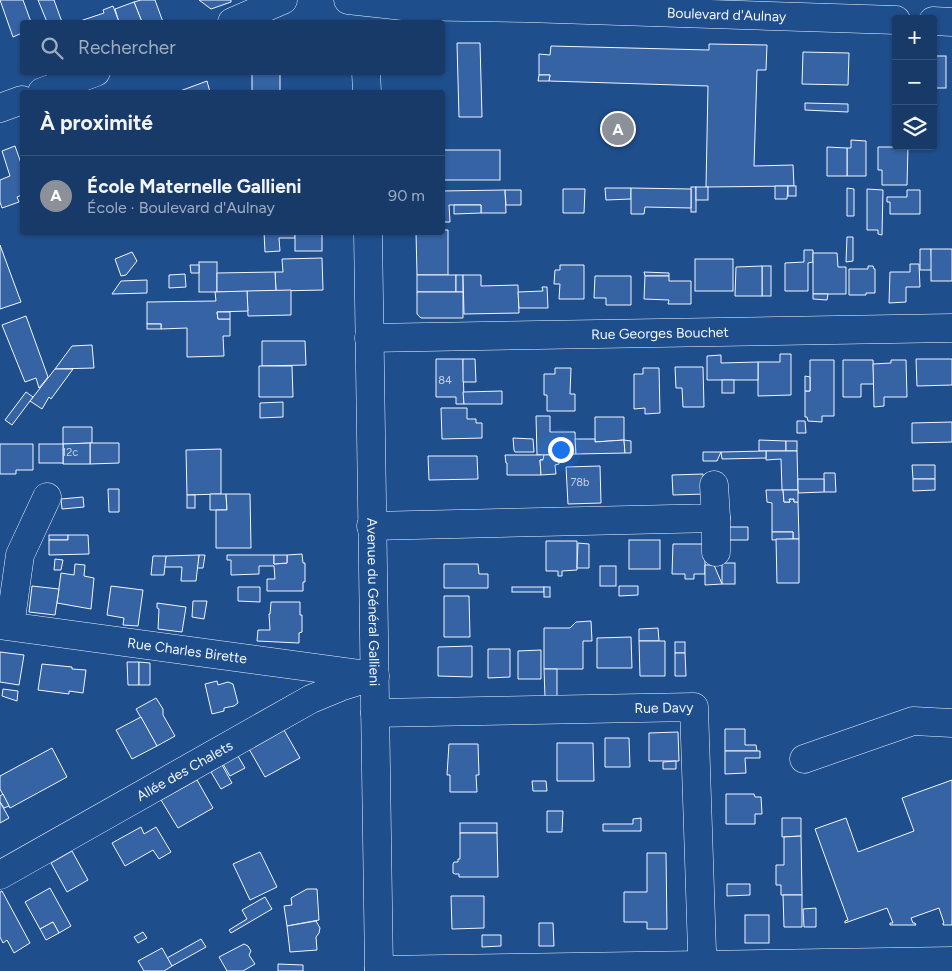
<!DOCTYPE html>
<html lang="fr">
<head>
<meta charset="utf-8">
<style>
  :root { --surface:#173a69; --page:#20416f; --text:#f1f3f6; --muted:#9eadc0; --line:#36547d; --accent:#8c9099 }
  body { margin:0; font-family:Figtree,sans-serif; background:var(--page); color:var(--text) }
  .controls { position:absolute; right:15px; top:15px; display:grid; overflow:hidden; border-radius:5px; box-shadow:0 1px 4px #0004 }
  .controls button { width:45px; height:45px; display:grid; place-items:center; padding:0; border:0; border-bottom:1px solid var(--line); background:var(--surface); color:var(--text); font:25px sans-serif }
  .you { position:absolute; left:560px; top:449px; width:18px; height:18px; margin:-12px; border:4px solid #fff; border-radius:50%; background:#1a73e8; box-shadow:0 0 0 8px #1a73e833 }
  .badge { display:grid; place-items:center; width:32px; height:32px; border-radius:50%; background:var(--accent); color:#fff; font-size:16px; font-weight:700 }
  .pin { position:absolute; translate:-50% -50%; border:2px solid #fff; box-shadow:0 1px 5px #0006 }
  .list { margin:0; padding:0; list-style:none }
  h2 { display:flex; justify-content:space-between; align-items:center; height:65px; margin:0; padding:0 20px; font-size:21px }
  h2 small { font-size:16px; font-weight:400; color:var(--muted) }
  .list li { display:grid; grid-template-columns:32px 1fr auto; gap:15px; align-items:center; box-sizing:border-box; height:80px; padding:0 20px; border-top:1px solid var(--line) }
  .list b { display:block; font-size:19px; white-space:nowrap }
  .list p { margin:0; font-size:16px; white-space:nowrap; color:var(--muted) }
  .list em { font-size:16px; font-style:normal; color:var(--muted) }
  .icon { flex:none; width:28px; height:28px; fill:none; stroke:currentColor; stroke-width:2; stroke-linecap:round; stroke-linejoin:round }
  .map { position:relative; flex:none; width:952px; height:971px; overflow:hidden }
  .search { position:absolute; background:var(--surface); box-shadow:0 1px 4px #0004; left:20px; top:20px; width:425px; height:55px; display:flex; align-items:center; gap:12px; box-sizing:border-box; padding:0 18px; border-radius:5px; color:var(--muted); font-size:19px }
  .panel { position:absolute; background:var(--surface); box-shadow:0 1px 4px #0004; left:20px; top:90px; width:425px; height:145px; border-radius:5px }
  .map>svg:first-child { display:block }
</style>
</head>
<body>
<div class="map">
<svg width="952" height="971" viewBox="0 0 952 971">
  <rect width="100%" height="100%" fill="#1f4e8c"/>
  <!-- building -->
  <g fill="#3563a3" stroke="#f2f6ff">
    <polygon points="0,0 23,0 31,22 22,22 22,33 13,37"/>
    <polygon points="38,0 54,0 62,22 47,22"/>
    <polygon points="141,0 155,0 163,22 142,22 134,2"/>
    <polygon points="199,0 231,0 231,2 211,9"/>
    <polygon points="134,2 142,22 119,22 115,9"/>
    <polygon points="113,6 119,22 77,22 104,13 103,10"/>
    <polygon points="457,43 480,43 482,117 459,117"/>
    <polygon points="709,44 767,45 766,70 757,70 754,166 793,165 794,186 706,187 708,86 549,81 550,75 539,75 539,54 550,55 551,46 709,50"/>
    <polygon points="803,52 849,53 848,85 802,84"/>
    <rect x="933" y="56" width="13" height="32"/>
    <rect x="252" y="72" width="28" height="20"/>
    <polygon points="539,75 550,75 549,81 538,81"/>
    <polygon points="207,81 210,92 181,92 180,91"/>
    <polygon points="805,103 848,104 848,112 805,110"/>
    <polygon points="851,140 866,141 866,176 847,176 847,148 851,148"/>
    <polygon points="15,146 22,166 22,195 17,197 19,202 2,208 0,202 0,180 10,176 2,151"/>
    <polygon points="827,147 847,148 847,176 827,176"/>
    <polygon points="878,147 908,147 907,185 882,185 882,170 878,170"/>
    <rect x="442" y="150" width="58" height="30"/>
    <polygon points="775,186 788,186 787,199 775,199"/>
    <rect x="788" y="186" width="8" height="10"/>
    <rect x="691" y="187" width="5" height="25"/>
    <rect x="696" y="187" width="12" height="13"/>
    <polygon points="605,188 631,188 631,199 606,200"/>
    <polygon points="631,188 691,189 691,208 645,207 644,214 631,214"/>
    <polygon points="847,188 854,189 854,216 847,216"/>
    <polygon points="563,189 585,189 584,213 563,213"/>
    <polygon points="867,189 883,190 882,235 878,234 878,230 867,230"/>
    <polygon points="505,190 506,213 481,213 481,205 449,205 450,222 442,222 442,191"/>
    <polygon points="505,190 521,190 521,205 506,205"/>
    <polygon points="907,190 920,190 920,214 890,214 890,202 887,202 887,197 907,197"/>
    <polygon points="454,205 481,205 481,213 454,214"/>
    <polygon points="442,230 448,230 448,275 417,275 416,232 442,232"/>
    <polygon points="264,232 295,232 295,238 279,238 280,251 265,252"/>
    <rect x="295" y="232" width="27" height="19"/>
    <polygon points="847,237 853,237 853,261 846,262"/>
    <polygon points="0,245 21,302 0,309"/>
    <polygon points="920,249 931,249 932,270 920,270"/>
    <rect x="931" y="249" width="21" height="32"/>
    <polygon points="804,250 813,250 813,262 808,263 808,291 785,291 785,263 804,262"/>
    <polygon points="132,252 137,261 126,275 121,276 115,259"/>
    <polygon points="813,253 837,253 838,267 846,267 846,294 813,294"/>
    <polygon points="322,258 323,290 276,291 275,272 283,272 282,259"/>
    <rect x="695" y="259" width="38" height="32"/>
    <rect x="199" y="262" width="18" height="30"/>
    <polygon points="910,264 919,264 920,287 906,287 906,302 889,303 890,272 910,272"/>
    <polygon points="190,265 199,265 199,273 191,273"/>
    <polygon points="560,265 584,265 584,299 559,299 560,284 554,284 555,270 560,270"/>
    <rect x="762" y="266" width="9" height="30"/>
    <polygon points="762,266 762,296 735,296 736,267"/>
    <polygon points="868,266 873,266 874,269 875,269 875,293 866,293 866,295 849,295 849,269 868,269"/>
    <polygon points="275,272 276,291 217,292 217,273"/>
    <polygon points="644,272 669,273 669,276 645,276"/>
    <polygon points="185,274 186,287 169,288 169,275"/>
    <rect x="417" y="275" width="39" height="17"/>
    <rect x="456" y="275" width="7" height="17"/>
    <polygon points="463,275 481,275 481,286 518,285 519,313 464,314"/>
    <polygon points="595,276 631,276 631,305 606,305 606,298 594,298"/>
    <polygon points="645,276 669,276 669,281 691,281 691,304 668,304 669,300 644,299"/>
    <polygon points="147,280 147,293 112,294 121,281"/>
    <polygon points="542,287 547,287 548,308 519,308 518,292 543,291"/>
    <polygon points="291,290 291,315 248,316 247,291"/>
    <polygon points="247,291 248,311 217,312 218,319 230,319 230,336 223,336 224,356 187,357 187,328 161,329 161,324 147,324 147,302 216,301 215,292"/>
    <polygon points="417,292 463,292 463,318 421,318 417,314"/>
    <polygon points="813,294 828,294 827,300 813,299"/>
    <polygon points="217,312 230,312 230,319 218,319"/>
    <polygon points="26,316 48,377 39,388 36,378 25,382 2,325"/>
    <rect x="147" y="324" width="14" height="5"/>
    <polygon points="262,341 305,341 306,365 262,366"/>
    <polygon points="92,345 94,368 55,369 72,346"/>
    <polygon points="780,354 791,354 791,395 758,396 758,362 780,362"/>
    <polygon points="721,355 721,363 758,362 758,380 707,380 707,356"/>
    <polygon points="436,359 463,359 464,404 456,404 456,397 436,397"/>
    <polygon points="463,359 475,359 476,382 463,382"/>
    <polygon points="916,359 952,359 952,385 917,386"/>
    <polygon points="810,360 834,360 834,416 822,416 822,422 808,421 807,417 805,417 805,391 810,391"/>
    <polygon points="843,360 873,360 874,384 861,384 861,397 843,397"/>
    <polygon points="891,360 906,360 907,397 884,397 884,406 874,407 873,364 891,363"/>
    <polygon points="259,366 292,366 293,397 259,397"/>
    <polygon points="675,367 703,367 704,407 683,407 682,388 676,388"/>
    <polygon points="555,368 571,368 570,394 575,394 575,411 547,411 547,395 544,395 544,374 555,374"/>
    <polygon points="643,368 659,368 660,413 645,414 645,408 634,409 634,374 643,374"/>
    <polygon points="55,369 73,369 51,399 49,397 42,409 30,401"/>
    <polygon points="805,376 810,377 810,391 805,391"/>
    <rect x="722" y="380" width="12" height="13"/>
    <polygon points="502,391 502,404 464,404 463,392"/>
    <polygon points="26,392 33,397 12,425 5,420"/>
    <polygon points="283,402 283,417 260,418 260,403"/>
    <polygon points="441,408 467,408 467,419 476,419 476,423 482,423 482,438 442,439"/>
    <polygon points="536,416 550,416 550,432 575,432 576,454 537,455"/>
    <polygon points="595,417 624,417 624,440 595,442"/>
    <polygon points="797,421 805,421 806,433 797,433"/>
    <polygon points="952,422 952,442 912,443 912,423"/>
    <polygon points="63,427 92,427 92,443 63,444"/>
    <polygon points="513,438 533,439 534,452 515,452 514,450"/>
    <polygon points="575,439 595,439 595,442 624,440 625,453 576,454"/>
    <polygon points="624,440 631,441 631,453 625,453"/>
    <polygon points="759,440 786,441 786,451 759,451"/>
    <rect x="786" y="441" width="11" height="10"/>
    <polygon points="90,443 119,443 119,463 90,464"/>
    <polygon points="90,443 90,464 63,464 63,444"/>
    <polygon points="0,444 33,444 33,470 16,470 16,474 0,474"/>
    <rect x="39" y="444" width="24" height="19"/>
    <polygon points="221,449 221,494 187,495 186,450"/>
    <polygon points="766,451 797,451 798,490 782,490 781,459 766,460"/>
    <polygon points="766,451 766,458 722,459 721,452"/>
    <polygon points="703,452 721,452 717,461 703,461"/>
    <polygon points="505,455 544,455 543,460 540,460 541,475 507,475 507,463 506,463"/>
    <polygon points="544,455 559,455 559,464 555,465 556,474 541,475 540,460 543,460"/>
    <polygon points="428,456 477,456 478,479 429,480"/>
    <polygon points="912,465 935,465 935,479 913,479"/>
    <polygon points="600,466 601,503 568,504 566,467"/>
    <polygon points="824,473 835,473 836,492 824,492"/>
    <polygon points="703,474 704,494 673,495 672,475"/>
    <polygon points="798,479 824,479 824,492 798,493"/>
    <polygon points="913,479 935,479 935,490 913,491"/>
    <polygon points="108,489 119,489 119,512 109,512"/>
    <polygon points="766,490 783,490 784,502 790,502 789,499 794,499 794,502 798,502 799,539 793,539 793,532 772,532 772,503 767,502"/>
    <polygon points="783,490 798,490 798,502 794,502 794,499 789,499 790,502 784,502"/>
    <polygon points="210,494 226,494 227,510 210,510"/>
    <polygon points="226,494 250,494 251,548 216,548 216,510 227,510"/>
    <rect x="187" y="495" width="8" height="13"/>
    <polygon points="83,497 84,507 62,509 61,499"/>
    <polygon points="727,527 748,527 748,540 728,540"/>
    <polygon points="772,532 793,532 793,539 772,540"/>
    <rect x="49" y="535" width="19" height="5"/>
    <polygon points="68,535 88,535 89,554 49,555 49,540 68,540"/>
    <polygon points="776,539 799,539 799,583 777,583"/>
    <rect x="629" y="540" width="31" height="29"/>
    <polygon points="546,541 577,541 577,570 562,571 562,576 558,576 558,571 546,571"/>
    <polygon points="578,543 589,544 589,568 577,568"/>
    <polygon points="673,544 705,544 705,574 694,574 694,579 685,579 685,574 672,574"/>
    <polygon points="302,554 303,563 305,563 305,582 303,582 303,591 267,591 267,579 275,579 274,566 259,566 259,574 231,575 231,560 227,560 227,555 274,555 274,564 287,563 287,555"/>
    <polygon points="199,555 205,555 203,568 197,568"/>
    <polygon points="199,555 196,581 181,581 182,567 164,567 166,556"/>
    <polygon points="274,555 287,555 287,563 274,564"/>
    <polygon points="153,556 166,556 164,575 151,575"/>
    <polygon points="55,559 63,560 61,570 54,570"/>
    <rect x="722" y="563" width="13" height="21"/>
    <polygon points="75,564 85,565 84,576 94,578 91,609 57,603 61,573 74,575"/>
    <polygon points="444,564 478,564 479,574 488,574 488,588 444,588"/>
    <polygon points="705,565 714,565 722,584 705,585"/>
    <rect x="600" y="566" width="16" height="20"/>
    <polygon points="32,586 59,589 55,615 29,612"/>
    <polygon points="111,586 143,590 138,626 123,625 124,618 107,615"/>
    <polygon points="619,586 638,586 638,595 619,596"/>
    <polygon points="238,587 260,587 260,602 238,601"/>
    <rect x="512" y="587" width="32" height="5"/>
    <rect x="544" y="587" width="6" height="10"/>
    <polygon points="444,596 469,596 470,637 444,637"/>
    <polygon points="193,601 207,601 204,619 192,617"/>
    <polygon points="271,602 300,602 300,615 302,615 302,632 299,633 299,643 257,641 258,630 270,630 269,614 270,614"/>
    <polygon points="157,603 186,607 182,632 158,629 159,609 157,608"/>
    <polygon points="591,621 592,641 583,641 583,669 544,669 544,628 570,628 576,622"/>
    <polygon points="658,628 659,641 639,641 639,629"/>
    <polygon points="631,637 632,668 597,668 597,638"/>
    <polygon points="639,641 665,641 665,676 640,676"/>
    <rect x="675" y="642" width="10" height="11"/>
    <polygon points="472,646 472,677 438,676 438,647"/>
    <polygon points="488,649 510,649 510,677 488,678"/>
    <polygon points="541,650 541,679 518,679 518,651"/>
    <polygon points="0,652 24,655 19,685 0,682"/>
    <polygon points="675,653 685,653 686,676 675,676"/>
    <polygon points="127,662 139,662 139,685 128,685"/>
    <polygon points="139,662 150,663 150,685 139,685"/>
    <polygon points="42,664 72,667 72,669 86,670 83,693 69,691 69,694 38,690"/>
    <polygon points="544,669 557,669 557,696 545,697"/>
    <polygon points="217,681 218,685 228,682 233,684 238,703 234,706 224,708 224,711 212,714 205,684"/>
    <polygon points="3,689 18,691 17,701 2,696"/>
    <polygon points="156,698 163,709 163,715 175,736 157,746 136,709"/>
    <polygon points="141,717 157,746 132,759 116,730"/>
    <polygon points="725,729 745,729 745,745 756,745 757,751 725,751"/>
    <polygon points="284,730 300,758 265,777 249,749"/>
    <polygon points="678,732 679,761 649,761 649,733"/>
    <polygon points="605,738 629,738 630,767 605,767"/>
    <polygon points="557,743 593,743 594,781 557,781"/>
    <polygon points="449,744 478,744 479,775 476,775 477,792 450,792 450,775 447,775"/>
    <polygon points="52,748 67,777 10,808 0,789 0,776"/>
    <polygon points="725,751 760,751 760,758 745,758 746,773 725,774"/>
    <polygon points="238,756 245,768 230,776 223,764"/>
    <polygon points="676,761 676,769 663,769 663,762"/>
    <polygon points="222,765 232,783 221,789 211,772"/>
    <polygon points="197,780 213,808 178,828 161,800"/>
    <polygon points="952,780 952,925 943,925 943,923 944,923 939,908 911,918 913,923 915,923 916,925 890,925 890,923 893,923 887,908 845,923 845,921 848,920 815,829 846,818 858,852 914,831 902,798"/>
    <polygon points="532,781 546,781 547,791 533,791"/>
    <polygon points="3,794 9,806 4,808 0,802 0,796"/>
    <polygon points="726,794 754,794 755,797 761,797 762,814 755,814 755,824 726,824"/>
    <polygon points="0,802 9,818 0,823"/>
    <polygon points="547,811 563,811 562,832 547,832"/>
    <polygon points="641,818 641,831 603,831 603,824 633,824 633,819"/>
    <polygon points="782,818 801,818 801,836 782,837"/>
    <rect x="460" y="823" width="37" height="10"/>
    <polygon points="141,827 144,834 156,827 171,852 159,859 153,850 125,866 112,843"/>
    <polygon points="460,833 497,833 498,877 459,877 459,874 455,874 453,873 453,864 454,862 458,862 458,859 460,859"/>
    <polygon points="801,836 802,895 781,895 781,885 776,885 776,865 784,865 784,837"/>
    <polygon points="72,851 88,880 67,892 51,863"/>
    <polygon points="260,852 277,887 250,900 233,864"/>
    <polygon points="647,853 666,853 667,929 647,929 647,922 624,922 624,892 647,892"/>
    <polygon points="727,884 750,884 750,895 727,896"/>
    <polygon points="50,888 71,926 59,933 53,922 40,929 25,902"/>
    <polygon points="307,889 317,889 319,920 287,926 284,906 292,905 291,898"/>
    <polygon points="2,891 30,943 14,953 7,940 3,943 0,937 0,892"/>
    <polygon points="783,895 802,895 802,927 784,927"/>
    <polygon points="451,896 484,896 484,928 452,929"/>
    <polygon points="265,897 272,909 231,933 229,930 247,919 242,910"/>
    <polygon points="816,908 816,927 804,927 803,909"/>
    <rect x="745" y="915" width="24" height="28"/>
    <polygon points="316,921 320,928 319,933 316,937 317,950 290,952 287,926"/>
    <polygon points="53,922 59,933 46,940 40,929"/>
    <polygon points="539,923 553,923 554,946 539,946"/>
    <polygon points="143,932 147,938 138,943 134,937"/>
    <polygon points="482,935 501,935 501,946 482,947"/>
    <polygon points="201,939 206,947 172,966 167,958"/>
    <polygon points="244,944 248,946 251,951 249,955 255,964 243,971 227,971 219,957"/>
    <polygon points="162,948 172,966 164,971 144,971 138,961"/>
    <polygon points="278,964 303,965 303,971 278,971"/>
  </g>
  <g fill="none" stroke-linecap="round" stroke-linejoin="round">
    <!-- minor casing -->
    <g stroke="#f2f6ff" stroke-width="29">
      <g id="minor">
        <path id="s1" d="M 348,0 L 403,6 L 526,8 L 896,20"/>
        <polyline points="933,21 952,22"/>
        <polyline points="232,22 283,0"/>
        <polyline points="366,72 367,92"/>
        <polyline points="42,92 96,72"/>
        <polyline points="0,108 22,100"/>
        <path id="s2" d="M 368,232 L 379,971"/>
        <path id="s3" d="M 369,338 L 952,328"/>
        <polyline points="716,518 716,552"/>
        <polyline points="371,526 716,518 714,485"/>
        <path id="s4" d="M 0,625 L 368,675"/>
        <polyline points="10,626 20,555 47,497"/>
        <path id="s5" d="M 375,713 L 694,707 L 702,951 L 706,964"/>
        <polyline points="804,759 913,721 952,723"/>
        <path id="s6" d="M 0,875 L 311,699 L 340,687 L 375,676"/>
        <polyline points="379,970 952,961"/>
      </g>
    </g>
    <!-- minor -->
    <use href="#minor" stroke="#1f4e8c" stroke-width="28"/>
  </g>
  <g text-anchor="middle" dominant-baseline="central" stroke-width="4" stroke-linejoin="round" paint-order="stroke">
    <!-- number labels -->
    <g font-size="11" fill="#c3d1e8">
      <text x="445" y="380">84</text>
      <text x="70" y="452">12c</text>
      <text x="580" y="482">78b</text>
    </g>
    <!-- street labels -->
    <g font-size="14" fill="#f2f6ff" stroke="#1f4e8c">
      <text stroke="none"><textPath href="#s1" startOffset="379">Boulevard d'Aulnay</textPath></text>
      <text stroke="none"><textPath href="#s3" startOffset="291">Rue Georges Bouchet</textPath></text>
      <text stroke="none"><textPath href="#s2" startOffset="370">Avenue du Général Gallieni</textPath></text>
      <text stroke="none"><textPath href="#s4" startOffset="189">Rue Charles Birette</textPath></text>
      <text stroke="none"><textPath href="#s5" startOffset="289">Rue Davy</textPath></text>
      <text stroke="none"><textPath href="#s6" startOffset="212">Allée des Chalets</textPath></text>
    </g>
  </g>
</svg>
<div class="controls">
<button>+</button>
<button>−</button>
<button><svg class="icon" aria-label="layers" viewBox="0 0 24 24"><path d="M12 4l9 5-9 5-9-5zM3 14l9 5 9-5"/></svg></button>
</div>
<div class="you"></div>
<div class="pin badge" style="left:618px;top:129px">A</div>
<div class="search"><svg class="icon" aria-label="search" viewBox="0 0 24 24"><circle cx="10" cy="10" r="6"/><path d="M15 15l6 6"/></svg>Rechercher</div>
<section class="panel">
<h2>À proximité<small></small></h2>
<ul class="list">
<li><span class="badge">A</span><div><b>École Maternelle Gallieni</b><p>École · Boulevard d'Aulnay</p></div><em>90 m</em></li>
</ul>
</section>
</div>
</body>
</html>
